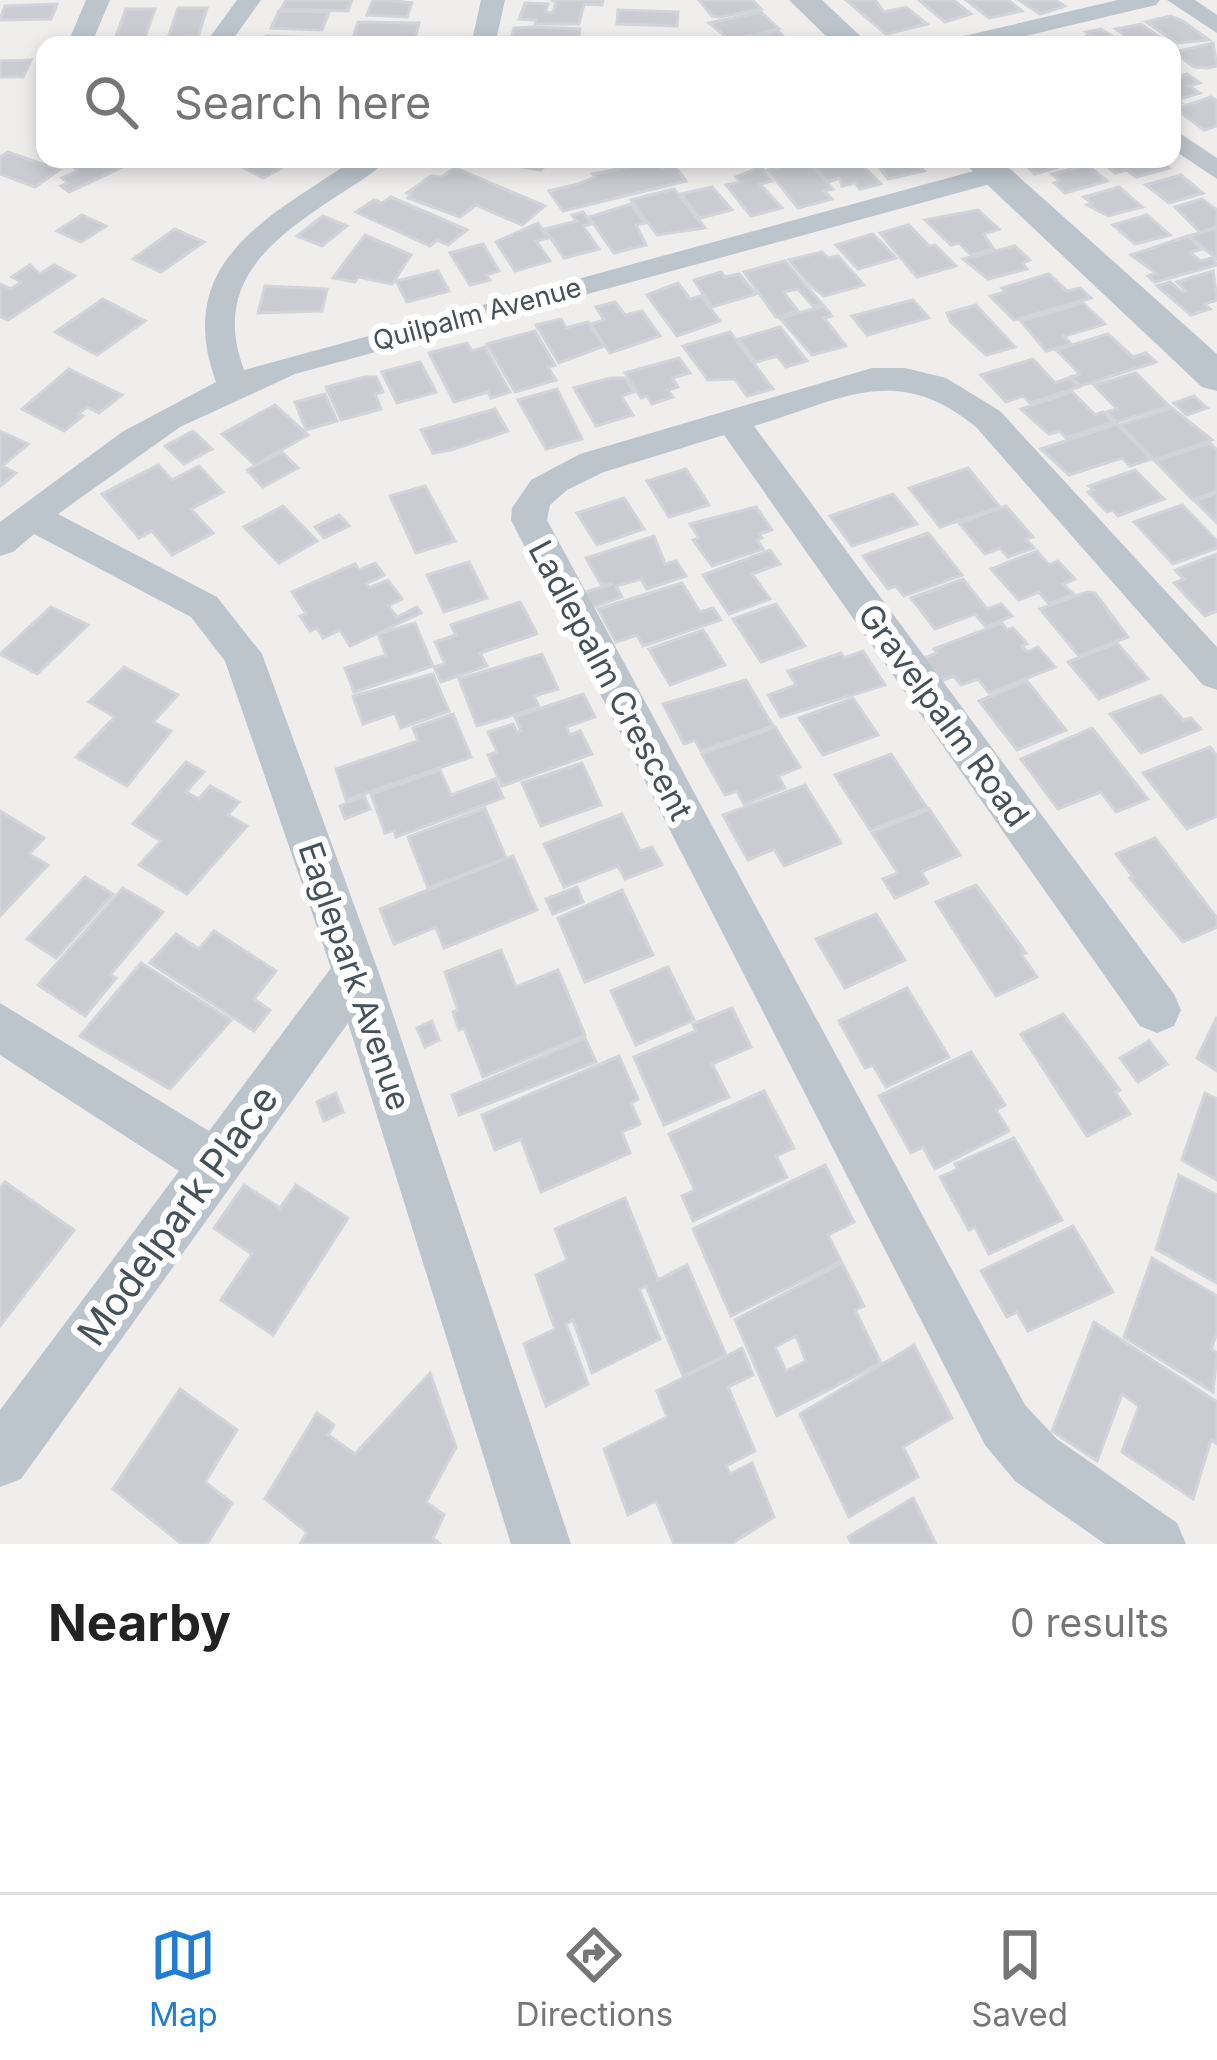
<!DOCTYPE html>
<html lang="en">
<head>
<meta charset="utf-8">
<style>
  :root { --surface:#fff; --page:#f6f6f6; --text:#222; --muted:#767676; --line:#e0e0e0; --accent:#207dd6 }
  body { margin:0; font-family:Inter,sans-serif; background:var(--page); color:var(--text) }
  .list { margin:0; padding:0; list-style:none }
  h2 { display:flex; justify-content:space-between; align-items:center; height:156px; margin:0; padding:0 48px; font-size:51px }
  h2 small { font-size:39px; font-weight:400; color:var(--muted) }
  .icon { flex:none; width:66px; height:66px; fill:none; stroke:currentColor; stroke-width:2; stroke-linecap:round; stroke-linejoin:round }
  .map { position:relative; flex:none; width:1217px; height:1544px; overflow:hidden }
  .search { position:absolute; background:var(--surface); box-shadow:0 6px 18px #0003; left:36px; right:36px; top:36px; height:132px; display:flex; align-items:center; gap:30px; box-sizing:border-box; padding:0 42px; border-radius:24px; color:var(--muted); font-size:45px }
  .sheet { height:348px; background:var(--surface) }
  nav { display:flex; justify-content:space-around; align-items:center; box-sizing:border-box; height:168px; border-top:3px solid var(--line); background:var(--surface); font-size:33px; color:var(--muted) }
  nav a { display:grid; justify-items:center; gap:6px }
  nav .on { color:var(--accent) }
  .map>svg:first-child { display:block }
</style>
</head>
<body>
<div class="map">
<svg width="1217" height="1544" viewBox="0 0 1217 1544">
  <rect width="100%" height="100%" fill="#f0eded"/>
  <!-- building -->
  <g fill="#caccd2" stroke="#d1d4d8" stroke-width="3" fill-rule="evenodd">
    <polygon points="286,0 352,0 348,11 281,9"/>
    <polygon points="373,0 387,0 412,3 407,17 367,15"/>
    <polygon points="603,0 602,5 584,4 579,24 535,24 536,20 519,19 525,3 548,4 545,12 553,13 556,2 551,0"/>
    <polygon points="699,0 752,0 761,9 720,17 712,16"/>
    <polygon points="846,0 875,0 884,12 906,7 927,24 886,34"/>
    <polygon points="919,0 953,0 971,14 945,22"/>
    <polygon points="966,0 1008,0 1022,11 989,18"/>
    <polygon points="1019,0 1055,0 1065,6 1040,14"/>
    <polygon points="57,4 51,19 0,20 5,6"/>
    <polygon points="178,8 207,8 198,37 168,38"/>
    <polygon points="126,9 155,9 145,38 115,39"/>
    <polygon points="618,10 678,12 677,26 617,24"/>
    <polygon points="279,11 329,12 322,30 271,28"/>
    <polygon points="761,12 779,29 730,40 709,23"/>
    <polygon points="1170,16 1183,21 1209,40 1177,43 1146,22"/>
    <polygon points="358,22 419,23 415,39 353,38"/>
    <polygon points="1141,24 1164,40 1138,45 1116,29"/>
    <polygon points="514,28 535,27 580,29 577,45 510,44"/>
    <polygon points="1101,29 1126,45 1071,42 1090,35 1086,32"/>
    <polygon points="778,31 792,45 726,43"/>
    <polygon points="266,36 319,38 316,45 262,45"/>
    <polygon points="1213,43 1217,66 1207,68 1194,67 1174,52"/>
    <polygon points="31,60 23,77 0,77 0,61"/>
    <polygon points="1187,74 1200,83 1189,86 1200,93 1176,100 1181,103 1172,106 1172,80"/>
    <polygon points="1211,97 1217,101 1217,126 1204,130 1176,109"/>
    <polygon points="8,152 59,170 35,187 0,174 0,157"/>
    <polygon points="140,159 69,192 61,186 68,183 62,178 78,171 65,159"/>
    <polygon points="246,159 308,159 300,164 294,161 263,178 237,164"/>
    <polygon points="470,159 552,159 541,170"/>
    <polygon points="805,159 833,189 824,191 832,199 798,208 768,170 783,166 780,162"/>
    <polygon points="807,159 856,159 881,184 860,189 855,183 842,186 840,178 828,182"/>
    <polygon points="873,159 912,159 924,171 888,179"/>
    <polygon points="1020,159 1084,159 1035,174"/>
    <polygon points="1099,159 1164,159 1167,161 1162,162 1169,168 1136,177 1127,170 1115,173"/>
    <polygon points="655,162 661,168 674,165 686,181 563,211 549,191 578,184 596,177 593,174"/>
    <polygon points="1087,165 1107,181 1065,193 1054,183 1060,181 1052,174"/>
    <polygon points="761,167 772,181 760,184 782,208 751,216 726,185 740,182 736,177"/>
    <polygon points="455,168 545,206 522,225 476,205 460,217 408,198 411,195 407,193 431,176 442,177"/>
    <polygon points="1181,175 1203,193 1169,203 1146,185"/>
    <polygon points="712,187 732,210 700,218 681,194"/>
    <polygon points="1119,187 1142,207 1108,216 1087,205 1092,203 1084,197"/>
    <polygon points="674,189 705,228 657,235 631,200"/>
    <polygon points="391,197 467,230 448,245 437,240 430,246 356,212 374,200 382,203"/>
    <polygon points="1202,199 1217,210 1217,227 1200,232 1175,207"/>
    <polygon points="631,204 645,223 636,225 646,245 614,253 589,217"/>
    <polygon points="978,210 999,229 983,234 994,249 971,255 959,243 951,245 925,220"/>
    <polygon points="583,212 592,224 583,226 599,249 564,258 545,229 577,221 572,215"/>
    <polygon points="82,215 106,226 81,242 57,231"/>
    <polygon points="1147,215 1170,235 1135,244 1113,225"/>
    <polygon points="323,216 347,226 322,246 297,236"/>
    <polygon points="538,223 548,238 536,241 550,261 515,271 496,242"/>
    <polygon points="909,225 929,246 935,245 956,266 917,277 880,233"/>
    <polygon points="1217,228 1217,259 1189,236"/>
    <polygon points="175,229 204,242 161,272 133,259"/>
    <polygon points="873,234 896,258 858,269 836,245"/>
    <polygon points="365,235 411,255 392,284 358,277 355,282 333,278"/>
    <polygon points="1188,236 1203,249 1190,252 1200,261 1212,258 1217,265 1155,282 1148,276 1156,273 1131,255"/>
    <polygon points="483,244 499,271 486,275 490,280 470,285 450,253"/>
    <polygon points="1015,246 1030,260 1022,263 1027,269 988,279 963,259"/>
    <polygon points="822,252 828,258 838,256 864,285 824,296 811,286 789,260"/>
    <polygon points="785,261 822,304 813,306 798,289 783,292 798,311 776,317 744,272"/>
    <polygon points="30,265 40,274 54,265 75,276 8,320 0,316 0,284 11,289 21,282 12,277"/>
    <polygon points="438,271 449,291 407,302 396,281"/>
    <polygon points="1213,271 1217,300 1204,304 1210,309 1191,315 1157,286 1170,282 1182,292 1186,291 1177,282"/>
    <polygon points="721,272 725,277 739,274 756,294 712,307 694,280"/>
    <polygon points="1049,274 1067,291 1080,288 1091,298 1014,320 990,296 1006,292 1002,288"/>
    <polygon points="678,283 690,299 701,296 720,321 677,336 647,295"/>
    <polygon points="265,286 327,289 322,311 258,313"/>
    <polygon points="103,299 145,321 97,355 55,332"/>
    <polygon points="913,300 929,318 867,335 852,316"/>
    <polygon points="615,302 625,315 642,311 660,336 610,353 591,324 604,320 596,307"/>
    <polygon points="1083,303 1105,324 1064,336 1071,344 1046,351 1021,321"/>
    <polygon points="976,305 1015,347 986,355 951,322 947,313"/>
    <polygon points="824,306 832,316 824,318 846,346 812,355 780,318"/>
    <polygon points="561,319 566,328 588,322 604,346 559,363 536,325"/>
    <polygon points="780,327 807,361 786,367 777,356 756,362 739,339"/>
    <polygon points="535,331 555,365 548,367 556,380 515,392 487,344"/>
    <polygon points="730,332 773,389 747,396 735,379 708,380 683,346"/>
    <polygon points="1108,334 1133,357 1146,353 1156,362 1080,386 1071,377 1080,374 1056,350"/>
    <polygon points="467,343 472,351 485,347 510,392 491,398 488,392 454,402 429,353"/>
    <polygon points="679,358 690,373 672,378 678,387 668,390 673,397 652,404 647,396 641,398 625,373"/>
    <polygon points="1033,359 1055,383 1069,378 1079,387 1030,403 1023,396 1006,402 981,375"/>
    <polygon points="420,362 436,392 397,403 382,372"/>
    <polygon points="69,369 122,395 99,413 87,407 78,414 83,416 64,431 22,409"/>
    <polygon points="1136,373 1169,406 1117,422 1107,412 1117,409 1094,385"/>
    <polygon points="365,377 376,377 383,392 375,394 381,409 341,420 326,387"/>
    <polygon points="610,378 625,378 634,392 621,396 633,415 596,426 574,388"/>
    <polygon points="557,389 582,439 546,449 518,400"/>
    <polygon points="1072,392 1095,415 1103,412 1113,422 1066,438 1060,431 1049,434 1021,409"/>
    <polygon points="325,394 337,421 306,430 295,402"/>
    <polygon points="1194,396 1207,408 1187,415 1174,403"/>
    <polygon points="275,405 308,435 255,465 222,434"/>
    <polygon points="1172,408 1212,440 1154,460 1120,425"/>
    <polygon points="495,409 508,431 451,450 433,453 421,430"/>
    <polygon points="1117,424 1151,459 1130,466 1122,458 1069,475 1041,449"/>
    <polygon points="0,431 28,444 2,466 16,473 0,486"/>
    <polygon points="193,431 212,449 184,464 165,446"/>
    <polygon points="1210,443 1217,450 1217,491 1193,500 1155,461"/>
    <polygon points="282,452 298,468 263,487 247,470"/>
    <polygon points="158,465 172,480 199,466 223,492 191,509 213,533 172,555 152,531 139,538 102,494"/>
    <polygon points="968,468 1000,507 940,527 909,488"/>
    <polygon points="686,469 709,505 669,517 647,481"/>
    <polygon points="1135,470 1164,499 1118,516 1113,510 1107,512 1088,492 1094,490 1089,486"/>
    <polygon points="425,486 455,541 416,553 390,496"/>
    <polygon points="1217,493 1217,523 1195,501"/>
    <polygon points="893,494 917,524 852,546 830,516"/>
    <polygon points="624,498 644,529 597,545 577,513"/>
    <polygon points="1182,505 1217,541 1217,548 1173,564 1134,522"/>
    <polygon points="283,506 317,541 279,563 244,527"/>
    <polygon points="1006,506 1033,537 1026,539 1034,548 1008,557 1000,548 985,554 959,523"/>
    <polygon points="756,507 772,530 759,534 762,538 757,540 763,549 712,566 693,540 699,538 690,524"/>
    <polygon points="339,515 349,526 324,538 315,527"/>
    <polygon points="928,533 962,575 904,596 896,586 888,589 863,556"/>
    <polygon points="654,536 665,564 676,561 686,576 647,589 641,579 616,586 622,597 593,607 585,592 613,584 601,584 586,558"/>
    <polygon points="770,550 780,564 752,574 770,599 729,614 703,575"/>
    <polygon points="1037,551 1049,565 1058,561 1075,579 1063,584 1073,594 1049,604 1039,592 1019,600 991,569"/>
    <polygon points="1217,554 1217,611 1205,616 1174,583 1184,579 1175,570"/>
    <polygon points="469,562 487,598 444,612 427,575"/>
    <polygon points="375,563 384,575 366,584 369,588 388,580 402,599 388,606 397,617 417,607 421,613 350,646 340,630 323,638 317,628 310,631 300,616 306,614 292,592 355,564 359,570"/>
    <polygon points="963,579 987,609 1001,604 1012,616 986,627 975,614 935,629 911,598"/>
    <polygon points="682,583 700,612 713,608 721,620 643,646 637,635 616,642 598,609"/>
    <polygon points="1087,592 1095,593 1128,637 1079,656 1040,609"/>
    <polygon points="520,602 537,634 480,653 487,666 441,682 434,667 445,664 435,642 456,635 451,625"/>
    <polygon points="776,604 805,646 761,662 733,619"/>
    <polygon points="51,607 88,625 37,674 0,654"/>
    <polygon points="415,623 433,666 354,692 345,668 386,655 378,634"/>
    <polygon points="1002,623 1007,630 1013,628 1027,644 1022,646 1027,652 1038,647 1055,667 989,693 978,679 961,685 954,676 942,681 924,658 937,653 934,649"/>
    <polygon points="703,630 725,665 670,685 649,649"/>
    <polygon points="1117,643 1148,679 1099,699 1068,662"/>
    <polygon points="863,651 885,685 781,717 768,695 796,685 788,671 841,653 844,658"/>
    <polygon points="542,654 558,689 534,696 539,707 477,726 459,679"/>
    <polygon points="124,667 178,695 153,722 171,731 127,786 76,757 115,717 89,702"/>
    <polygon points="433,674 449,711 401,728 395,713 363,724 353,696"/>
    <polygon points="746,680 773,726 701,751 695,740 684,744 663,704"/>
    <polygon points="1027,681 1066,730 1017,750 979,701"/>
    <polygon points="583,694 595,717 566,727 570,735 580,731 592,754 502,786 488,755 497,752 488,732 513,724 517,732 521,731 515,717"/>
    <polygon points="1161,695 1183,720 1191,718 1201,729 1141,753 1110,714"/>
    <polygon points="853,698 878,735 823,755 799,718"/>
    <polygon points="453,714 471,757 346,800 336,769 418,741 413,728"/>
    <polygon points="775,727 800,767 778,776 785,788 744,804 737,791 725,795 702,754"/>
    <polygon points="1092,728 1148,799 1116,812 1101,792 1058,809 1021,759"/>
    <polygon points="1210,747 1217,756 1217,816 1187,829 1143,773"/>
    <polygon points="891,754 927,808 870,830 835,775"/>
    <polygon points="186,762 204,772 186,792 199,799 210,786 239,802 228,815 247,826 187,894 139,865 161,841 133,824"/>
    <polygon points="582,763 601,805 541,826 522,783"/>
    <polygon points="440,770 451,795 495,779 503,798 396,837 394,830 385,833 371,794"/>
    <polygon points="805,785 841,843 784,866 774,849 748,860 723,815"/>
    <polygon points="364,796 370,809 345,819 340,806"/>
    <polygon points="485,808 506,858 428,888 408,837"/>
    <polygon points="929,809 960,855 921,872 928,883 895,898 883,879 898,873 872,833"/>
    <polygon points="0,811 44,838 29,854 48,865 0,916"/>
    <polygon points="622,814 640,851 652,847 662,865 625,879 618,866 564,887 544,844"/>
    <polygon points="1155,838 1217,918 1217,927 1183,942 1130,878 1133,877 1116,854"/>
    <polygon points="513,856 537,910 444,948 436,927 394,944 380,909"/>
    <polygon points="85,877 113,894 56,958 27,939"/>
    <polygon points="976,885 1026,953 1021,954 1037,977 996,996 936,902"/>
    <polygon points="577,887 583,902 553,914 546,899"/>
    <polygon points="123,888 163,912 110,975 116,978 85,1016 38,985"/>
    <polygon points="622,890 653,955 585,982 558,918"/>
    <polygon points="876,914 905,960 845,988 816,939"/>
    <polygon points="214,931 276,971 254,999 270,1010 254,1031 150,963 176,934 199,949"/>
    <polygon points="501,950 516,987 558,970 585,1035 483,1077 464,1028 459,1030 453,1012 458,1010 445,972"/>
    <polygon points="141,963 231,1020 170,1089 80,1036"/>
    <polygon points="668,967 694,1020 636,1045 611,991"/>
    <polygon points="907,988 949,1057 886,1087 873,1065 865,1068 839,1021"/>
    <polygon points="732,1008 751,1047 712,1064 729,1097 664,1125 634,1057 696,1031 693,1024"/>
    <polygon points="1063,1014 1120,1090 1115,1092 1130,1114 1087,1136 1021,1034"/>
    <polygon points="1217,1017 1217,1071 1197,1058"/>
    <polygon points="432,1021 439,1040 425,1047 417,1028"/>
    <polygon points="585,1038 596,1062 459,1115 452,1095"/>
    <polygon points="1149,1041 1167,1064 1138,1082 1120,1058"/>
    <polygon points="971,1052 1005,1105 996,1110 1009,1131 935,1169 923,1147 911,1153 879,1096"/>
    <polygon points="619,1056 638,1099 631,1103 640,1124 622,1132 630,1153 541,1192 521,1139 495,1150 482,1115"/>
    <polygon points="764,1091 794,1148 776,1156 787,1177 693,1221 682,1196 695,1190 669,1134"/>
    <polygon points="336,1093 343,1112 324,1121 317,1102"/>
    <polygon points="1205,1093 1217,1099 1217,1180 1182,1160"/>
    <polygon points="1014,1138 1062,1220 989,1254 975,1227 969,1230 940,1177 958,1169 955,1164"/>
    <polygon points="825,1165 854,1222 828,1235 841,1261 731,1316 693,1229"/>
    <polygon points="1179,1175 1217,1195 1217,1283 1156,1249"/>
    <polygon points="5,1182 74,1230 0,1326 0,1188"/>
    <polygon points="244,1185 280,1208 296,1185 348,1218 273,1335 221,1300 252,1254 214,1228"/>
    <polygon points="625,1198 658,1280 687,1265 726,1355 683,1376 646,1286 639,1289 660,1339 592,1373 573,1320 566,1324 588,1384 546,1406 524,1344 555,1329 536,1275 567,1260 555,1229"/>
    <polygon points="1073,1226 1113,1292 1028,1331 1017,1312 1007,1317 981,1271"/>
    <polygon points="1152,1258 1217,1296 1217,1333 1211,1349 1217,1353 1213,1392 1124,1337"/>
    <path d="M 842,1263 L 864,1306 L 855,1310 L 881,1363 L 777,1416 L 735,1320 ZM 796,1336 L 806,1361 L 786,1371 L 775,1347 Z"/>
    <polygon points="1094,1322 1217,1402 1217,1444 1211,1440 1193,1499 1122,1452 1139,1406 1122,1394 1097,1461 1052,1431"/>
    <polygon points="914,1345 952,1418 903,1447 918,1477 849,1517 800,1414"/>
    <polygon points="742,1348 753,1375 728,1387 755,1451 726,1466 730,1474 752,1463 774,1517 731,1544 674,1544 656,1501 628,1515 604,1449 667,1417 657,1391"/>
    <polygon points="430,1373 456,1447 426,1502 444,1515 433,1538 440,1544 300,1544 307,1532 265,1499 317,1413 334,1425 328,1435 355,1454"/>
    <polygon points="180,1389 237,1430 205,1482 232,1503 207,1544 182,1544 113,1489"/>
    <polygon points="913,1498 936,1544 852,1544 848,1537"/>
  </g>
  <g fill="none" stroke-linecap="round" stroke-linejoin="round">
    <!-- minor -->
    <g fill="#bcc5cc" fill-rule="evenodd">
      <polygon points="86,0 110,0 91,45 67,45"/>
      <polygon points="237,0 261,0 229,45 204,45"/>
      <polygon points="481,0 505,0 495,45 471,45"/>
      <polygon points="1118,0 1160,0 1156,5 987,45 944,45 947,40"/>
      <polygon points="1167,0 1195,0 1217,15 1217,33"/>
      <polygon points="1172,128 1217,158 1217,179 1172,149"/>
      <path d="M 355,159 L 387,159 C 373,175 352,186 334,198 C 269,241 212,284 244,370 L 985,168 L 1005,168 L 1009,174 L 1005,180 L 295,374 L 180,427 L 58,514 L 217,597 L 262,654 L 379,973 L 571,1544 L 511,1544 L 348,1023 L 21,1479 L 0,1487 L 0,1410 L 179,1171 L 0,1055 L 0,1003 L 209,1131 L 331,968 L 225,661 L 191,617 L 34,534 L 13,552 L 0,556 L 0,522 L 122,432 L 216,382 C 172,261 269,217 355,159 Z"/>
      <path d="M 872,368 L 905,368 L 946,378 L 1000,411 L 1217,647 L 1217,690 L 1203,685 L 976,427 C 896,361 841,400 754,426 L 1174,994 L 1181,1010 L 1174,1026 L 1157,1033 L 1140,1026 L 724,435 L 604,472 L 567,490 L 550,505 L 547,520 L 1025,1405 L 1057,1439 L 1177,1523 L 1186,1544 L 1105,1544 L 1015,1481 L 985,1445 L 511,520 L 512,508 L 531,480 L 580,454 Z"/>
    </g>
    <!-- tertiary -->
    <g fill="#bcc5cc" fill-rule="evenodd">
      <polygon points="789,0 822,0 870,45 835,45"/>
      <polygon points="960,159 999,159 1217,354 1217,391 1202,387"/>
    </g>
  </g>
  <g text-anchor="middle" dominant-baseline="central" stroke-width="12" stroke-linejoin="round" paint-order="stroke">
    <!-- far-street labels -->
    <g font-size="27" fill="#465259" stroke="#fff">
      <text transform="translate(477 314) rotate(-15)">Quilpalm Avenue</text>
    </g>
    <!-- street labels -->
    <g font-size="33" fill="#465259" stroke="#fff">
      <text transform="translate(611 680) rotate(62)">Ladlepalm Crescent</text>
      <text transform="translate(944 715) rotate(54)">Gravelpalm Road</text>
      <text transform="translate(355 976) rotate(71)">Eaglepark Avenue</text>
    </g>
    <!-- near-street labels -->
    <g font-size="39" fill="#465259" stroke="#fff">
      <text transform="translate(177 1215) rotate(-54)">Modelpark Place</text>
    </g>
  </g>
</svg>
<div class="search"><svg class="icon" aria-label="search" viewBox="0 0 24 24"><circle cx="10" cy="10" r="6"/><path d="M15 15l6 6"/></svg>Search here</div>
</div>
<section class="sheet">
<h2>Nearby<small>0 results</small></h2>
<ul class="list">
</ul>
</section>
<nav>
<a class="on"><svg class="icon" aria-label="map" viewBox="0 0 24 24"><path d="M3 6l6-2 6 2 6-2v14l-6 2-6-2-6 2zM9 4v14M15 6v14"/></svg>Map</a>
<a><svg class="icon" aria-label="directions" viewBox="0 0 24 24"><path d="M12 3l9 9-9 9-9-9zM9 14v-3h6M13 9l2 2-2 2"/></svg>Directions</a>
<a><svg class="icon" aria-label="saved" viewBox="0 0 24 24"><path d="M7 4h10v16l-5-4-5 4z"/></svg>Saved</a>
</nav>
</body>
</html>
